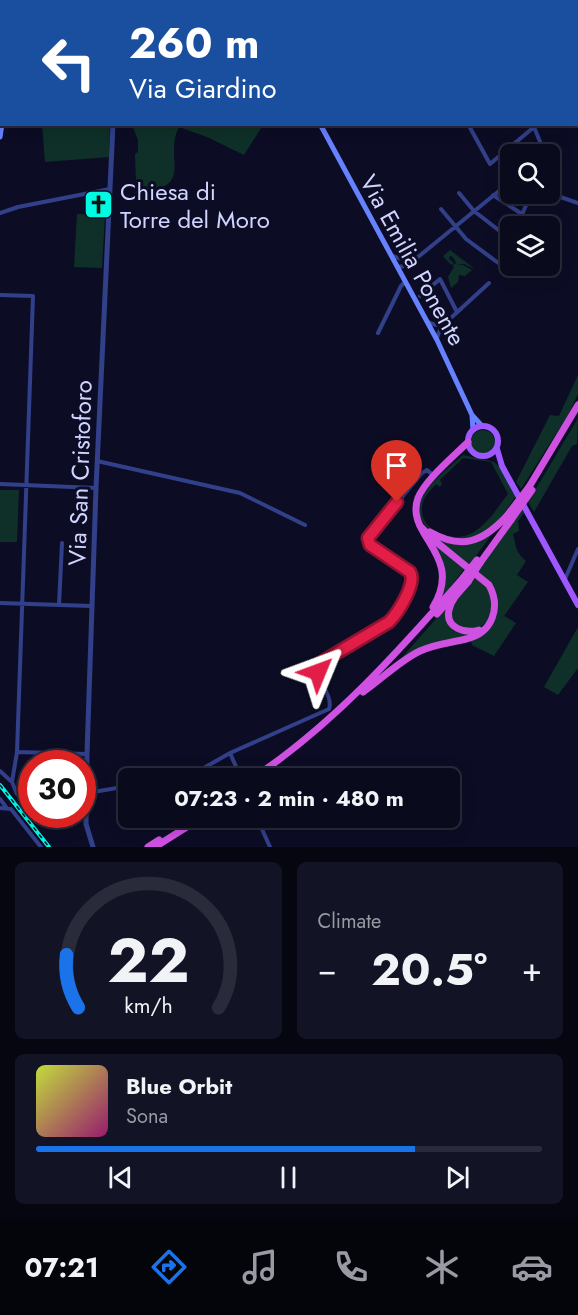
<!DOCTYPE html>
<meta charset="utf-8">
<style>
body{margin:0;font-family:Jost,sans-serif;background:#121325;color:#f1f3f6;height:100vh;display:flex;flex-direction:column;font-size:22px;white-space:nowrap}
*{box-sizing:border-box;margin:0}
p{font-size:20px;color:#999aa3}
.icon{flex:none;width:33px;height:33px;fill:none;stroke:currentColor;stroke-width:2;stroke-linecap:round;stroke-linejoin:round}
.map{position:relative;height:847px;overflow:hidden}
.drawer{display:flex;flex-direction:column;gap:15px;padding:15px;background:#05060f;flex:1}
.drawer>*{flex:none}
.hud{position:absolute;left:0px;top:0px;width:579px;height:126px;box-shadow:0 3px 15px #0003,0 0 0 2px #292b3b;background:#1a4fa0;color:#fff;overflow:hidden}
.buttons{position:absolute;left:500px;top:144px;display:grid;gap:12px}
.buttons a{display:grid;place-items:center;width:60px;height:60px;border-radius:9px;background:#090a1c;box-shadow:0 3px 15px #0003,0 0 0 2px #292b3b;font-size:30px}
.speed{position:absolute;left:18px;top:750px;display:flex;gap:12px;font-size:30px;font-weight:700;text-align:center}
.speed>*{display:grid;place-content:center;width:78px;height:78px;border-radius:50%;background:#090a1c;box-shadow:0 3px 15px #0003,0 0 0 2px #292b3b;line-height:1}
.speed .limit{border:9px solid #d22;background:#fff;color:#111}
.pin{position:absolute;display:grid;place-items:center;width:51px;height:51px;color:#fff;margin:-62px -26px;border-radius:50% 50% 50% 0;rotate:-45deg;box-shadow:0 0 6px #0007}
.pin .icon{rotate:45deg}
.me{position:absolute;width:66px;margin:-33px;rotate:46deg;stroke-linejoin:round;filter:drop-shadow(0 0 4px #0008)}
.turn{display:flex;align-items:center;gap:21px;height:126px;padding:0 30px;font-size:27px}
.turn .icon{width:78px;height:78px;stroke-width:2.5}
.turn b{display:block;font-size:42px;line-height:51px}
.big{font-size:45px;font-weight:700;line-height:1.1}
.drawer .card{flex:1;display:flex;flex-direction:column;justify-content:center;gap:9px;min-width:0;padding:0 21px;border-radius:9px;background:#121325}
.drawer .dial{align-items:center;gap:0}
.dial svg{height:156px;overflow:visible;fill:none;stroke:#292b3b;stroke-width:7;stroke-linecap:round;text-anchor:middle}
.dial text{fill:#f1f3f6;stroke:none}
.song{display:flex;align-items:center;gap:18px}
.cover{width:72px;height:72px;border-radius:9px;background:linear-gradient(135deg,hsl(70 70% 55%),hsl(320 70% 35%))}
.played{height:6px;border-radius:3px;background:linear-gradient(90deg,#1a73e8 75%,#292b3b 75%)}
.keys{display:flex;justify-content:space-around;direction:ltr}
.heat{display:flex;justify-content:space-between;align-items:center;font-size:33px;direction:ltr}
.drawer .tiles{flex:1;display:grid;gap:15px;grid-template-columns:1fr 1fr}
.card:last-child{grid-column:span 2}
.trip{position:absolute;left:118px;top:768px;width:342px;height:60px;border-radius:9px;background:#090a1c;box-shadow:0 3px 15px #0003,0 0 0 2px #292b3b;font-weight:700;line-height:60px;text-align:center}
.tab-bar{display:flex;height:96px;justify-content:space-around;align-items:center;background:#04040b;color:#999aa3}
.tab-bar .icon{width:42px;height:42px}
.tab-bar .current{color:#1a73e8}
.tab-bar b{font-size:27px;color:#f1f3f6}
.map>svg:first-child{display:block}
.green{fill:#0e3028;fill-rule:evenodd}
.lines{fill:none;stroke-linecap:round;stroke-linejoin:round}
.stream{stroke:#042946;stroke-width:1.5}
.minor{stroke:#32408a;stroke-width:4}
.tertiary{stroke:#32408a;stroke-width:5}
.secondary{stroke:#6782ff;stroke-width:5}
.primary{stroke:#9f57ff;stroke-width:6}
.trunk{stroke:#cf51e2;stroke-width:7}
.rail-casing{stroke:#00fbe3;stroke-width:4}
.rail{stroke:#0c0d25;stroke-width:1.5;stroke-dasharray:4.5;stroke-linecap:butt}
.trunk-bridge{stroke:#cf51e2;stroke-width:7}
.route-casing{stroke:#92132f;stroke-width:15}
.route{stroke:#e11d48;stroke-width:10}
.labels{text-anchor:middle;dominant-baseline:central;stroke-width:6;stroke-linejoin:round;paint-order:stroke}
.poi-label{font-size:24px;fill:#d0d4ff;stroke:#0c0d25;text-anchor:start}
.street-label{font-size:24px;fill:#d0d4ff;stroke:#0c0d25}
</style>
<div class="map">
<svg width="578" height="847" viewBox="0 0 578 847">
<rect width="100%" height="100%" fill="#0c0d25"/>
<path class="green" d="M 42,125 L 110,125 L 109,157 L 45,162 Z
M 132,125 L 263,125 L 244,155 L 207,137 L 179,127 C 163,156 196,191 139,190 L 136,182 L 135,154 L 138,152 L 138,140 Z
M 77,214 L 105,215 L 102,268 L 74,267 Z
M 450,250 L 475,269 L 464,264 L 456,265 L 463,265 L 472,270 L 465,276 L 459,275 L 458,282 L 451,288 L 448,277 L 454,267 L 452,266 L 456,263 L 453,257 L 450,256 L 449,259 L 454,263 L 451,265 L 443,256 Z
M 578,375 L 578,394 L 568,415 L 521,489 L 516,482 L 550,415 L 559,416 Z
M 578,418 L 577,444 L 572,446 L 534,512 L 528,502 Z
M471 442a12 12 0 1 1 24 0a12 12 0 1 1-24 0Z
M 463,455 L 494,462 L 500,467 L 516,496 C 503,515 490,536 466,540 C 462,541 456,539 452,538 C 433,533 411,523 422,498 C 430,481 450,467 463,455 ZM 463,458 L 491,462 L 508,494 C 497,508 487,526 470,534 C 452,543 420,531 422,508 C 422,498 430,491 436,484 L 440,487 L 442,484 L 440,480 Z
M 0,490 L 19,490 L 17,542 L 0,542 Z
M 522,509 L 524,513 L 518,521 L 519,531 L 513,534 C 517,548 514,550 526,561 L 517,575 L 528,582 L 504,616 L 516,623 L 494,656 L 472,645 L 471,640 L 488,630 L 494,620 L 491,585 L 478,571 Z
M 493,533 L 469,565 L 430,535 C 453,547 471,547 493,533 Z
M 431,541 L 465,568 L 437,604 L 444,584 Z
M 474,576 C 478,579 483,582 486,586 C 496,599 493,627 473,629 C 469,630 463,628 459,628 L 451,617 L 454,601 Z
M 448,605 L 451,628 L 462,634 L 471,634 L 398,662 Z
M 578,627 L 578,668 L 558,695 L 544,687 Z"/>
<g class="lines">
<path class="stream" d="M 91,0 L 91,2
M 375,0 L 377,2"/>
<path class="minor" d="M 518,0 L 518,2
M 526,2 L 531,0
M 0,14 L 2,14
M 468,124 L 490,164 L 534,127 L 533,124
M 534,127 L 543,149 L 542,154
M 459,193 L 474,211 L 510,239
M 549,193 L 578,203
M 493,195 L 522,214
M 441,209 L 466,239 L 501,265 L 510,243
M 0,213 L 18,207 L 110,189
M 517,226 L 531,194
M 393,256 L 401,259 L 414,258
M 397,267 L 405,266 L 418,257 L 510,182
M 0,295 L 33,296 L 17,752 L 12,782
M 420,296 L 440,279 L 457,312
M 428,322 L 436,325 L 444,323
M 378,333 L 401,286 L 405,282
M 437,338 L 441,327 L 489,283
M 97,461 L 240,493 L 305,525
M 0,484 L 96,488
M 565,579 L 578,549
M 0,603 L 92,606
M 59,605 L 62,543
M 17,752 L 87,754
M 230,753 L 241,778
M 0,771 L 12,782 L 17,794
M 172,778 L 195,773 L 230,753 L 329,709 C 334,694 313,679 319,664 L 389,622 C 398,614 417,583 410,572 L 370,545 L 368,538 L 422,473 L 427,470 L 434,476
M 87,793 L 129,786
M 0,799 L 6,807
M 0,808 L 11,809 L 41,847
M 257,818 L 270,847"/>
<path class="tertiary" d="M 118,2 L 118,0
M 93,847 L 86,824 L 87,754 L 96,488 L 113,124"/>
<path class="secondary" d="M 176,0 L 178,2
M 18,2 L 18,0
M 320,124 L 437,340 L 472,415 L 482,426
M 0,137 L 2,124
M 472,415 L 473,430"/>
<path class="primary" d="M468 441a15 15 0 1 1 30 0a15 15 0 1 1-30 0Z
M 497,449 L 502,466 L 578,605"/>
<path class="trunk" d="M 529,487 L 578,405
M 430,532 C 462,550 482,542 506,517
M 480,563 L 511,520
M 468,582 C 461,590 451,599 449,610 C 445,628 465,634 479,630
M 433,607 C 465,554 404,536 418,498 C 425,480 453,457 468,442
M 437,614 L 458,590
M 363,692 C 382,679 399,661 420,651 C 435,644 450,643 466,639 C 493,633 501,607 489,585 L 435,541 L 420,526
M 253,778 C 334,724 399,651 463,578
M 148,847 L 159,840
M 155,847 L 201,818"/>
<defs>
<path id="rail" d="M 0,785 L 49,847"/>
</defs>
<use href="#rail" class="rail-casing"/>
<use href="#rail" class="rail"/>
<path class="trunk-bridge" d="M 506,517 L 529,487
M 511,520 L 532,490
M 463,578 L 477,560
M 468,582 L 480,563"/>
</g>
<g class="lines">
<defs>
<path id="route" d="M 318,672 L 319,664 L 325,660 L 389,622 C 398,613 417,583 410,572 L 370,545 L 368,538 L 397,502"/>
</defs>
<use href="#route" class="route-casing"/>
<use href="#route" class="route"/>
</g>
<defs>
<symbol id="church-square" viewBox="-11 -11 22 22"><rect x="-9" y="-9" width="18" height="18" rx="4" fill="#00fbe3" stroke="#0c0d25"/><path d="M-1.2-6h2.4v3.5h3.3v2.4h-3.3V6h-2.4V-.1h-3.3v-2.4h3.3Z" fill="#111"/></symbol>
</defs>
<g fill-rule="evenodd">
<use href="#church-square" x="82" y="188" width="33" height="33"/>
</g>
<g class="labels">
<g class="poi-label">
<text x="120" y="191">Chiesa di<tspan x="120" dy="28">Torre del Moro</tspan></text>
</g>
<g class="street-label">
<text transform="translate(413 260) rotate(61)">Via Emilia Ponente</text>
<text transform="translate(80 473) rotate(-88)">Via San Cristoforo</text>
</g>
</g>
</svg>
<div class="buttons">
<a><svg class="icon" aria-label="search" viewBox="0 0 24 24"><circle cx="10" cy="10" r="6"/><path d="M15 15l6 6"/></svg></a>
<a><svg class="icon" aria-label="layers" viewBox="0 0 24 24"><path d="M12 4l9 5-9 5-9-5zM3 14l9 5 9-5"/></svg></a>
</div>
<div class="speed"><div class="limit">30</div></div>
<div class="pin" style="left:397px;top:502px;background:#d93025"><svg class="icon" aria-label="arrive" viewBox="0 0 24 24"><path d="M6 21V4h12l-3 4 3 4H6"/></svg></div>
<svg class="me" style="left:318px;top:672px" viewBox="-20 -20 40 40"><path d="M0-17L14 15 0 8-14 15z" fill="#e11d48" stroke="#fff" stroke-width="4"/></svg>
<div class="trip">07:23 · 2 min · 480 m</div>
<div class="hud">
<div class="turn"><svg class="icon" aria-label="left" viewBox="0 0 24 24"><path d="M17 20v-9H6M10 6l-5 5 5 5"/></svg><div><b>260 m</b>Via Giardino</div></div>
</div>
</div>
<section class="drawer">
<div class="tiles">
<div class="card dial"><svg viewBox="0 0 100 80">
<path d="M14 69A42 42 0 1 1 86 69"/>
<path d="M14 69A42 42 0 0 1 8 42" stroke="#1a73e8"/>
<text x="50" y="56" font-size="32" font-weight="700">22</text>
<text x="50" y="72" font-size="11">km/h</text>
</svg></div>
<div class="card"><p>Climate</p>
<div class="heat"><a>−</a><b class="big">20.5°</b><a>+</a></div>
</div>
<div class="card">
<div class="song"><i class="cover"></i><div><b>Blue Orbit</b><p>Sona</p></div></div>
<div class="played"></div>
<div class="keys"><svg class="icon" aria-label="previous" viewBox="0 0 24 24"><path d="M18 5L8 12l10 7zM5 5v14"/></svg><svg class="icon" aria-label="pause" viewBox="0 0 24 24"><path d="M8 5v14M16 5v14"/></svg><svg class="icon" aria-label="next" viewBox="0 0 24 24"><path d="M6 5l10 7-10 7zM19 5v14"/></svg></div>
</div>
</div>
</section>
<nav class="tab-bar">
<b>07:21</b>
<svg class="icon current" aria-label="directions" viewBox="0 0 24 24"><path d="M12 3l9 9-9 9-9-9zM9 14v-3h6M13 9l2 2-2 2"/></svg>
<svg class="icon" aria-label="music" viewBox="0 0 24 24"><path d="M9 18V5l10-2v13"/><circle cx="6" cy="18" r="3"/><circle cx="16" cy="16" r="3"/></svg>
<svg class="icon" aria-label="phone" viewBox="0 0 24 24"><path d="M5 4h4l2 5-3 2q2 4 5 5l2-3 5 2v4C11 20 4 13 5 4z"/></svg>
<svg class="icon" aria-label="climate" viewBox="0 0 24 24"><path d="M12 3v18M4 7l16 10M4 17L20 7"/></svg>
<svg class="icon" aria-label="car" viewBox="0 0 24 24"><path d="M5 17H2v-5l4-1 3-4h7l3 4 3 1v5h-3M9 17h6M6 11h13"/><circle cx="7" cy="17" r="2"/><circle cx="17" cy="17" r="2"/></svg>
</nav>
